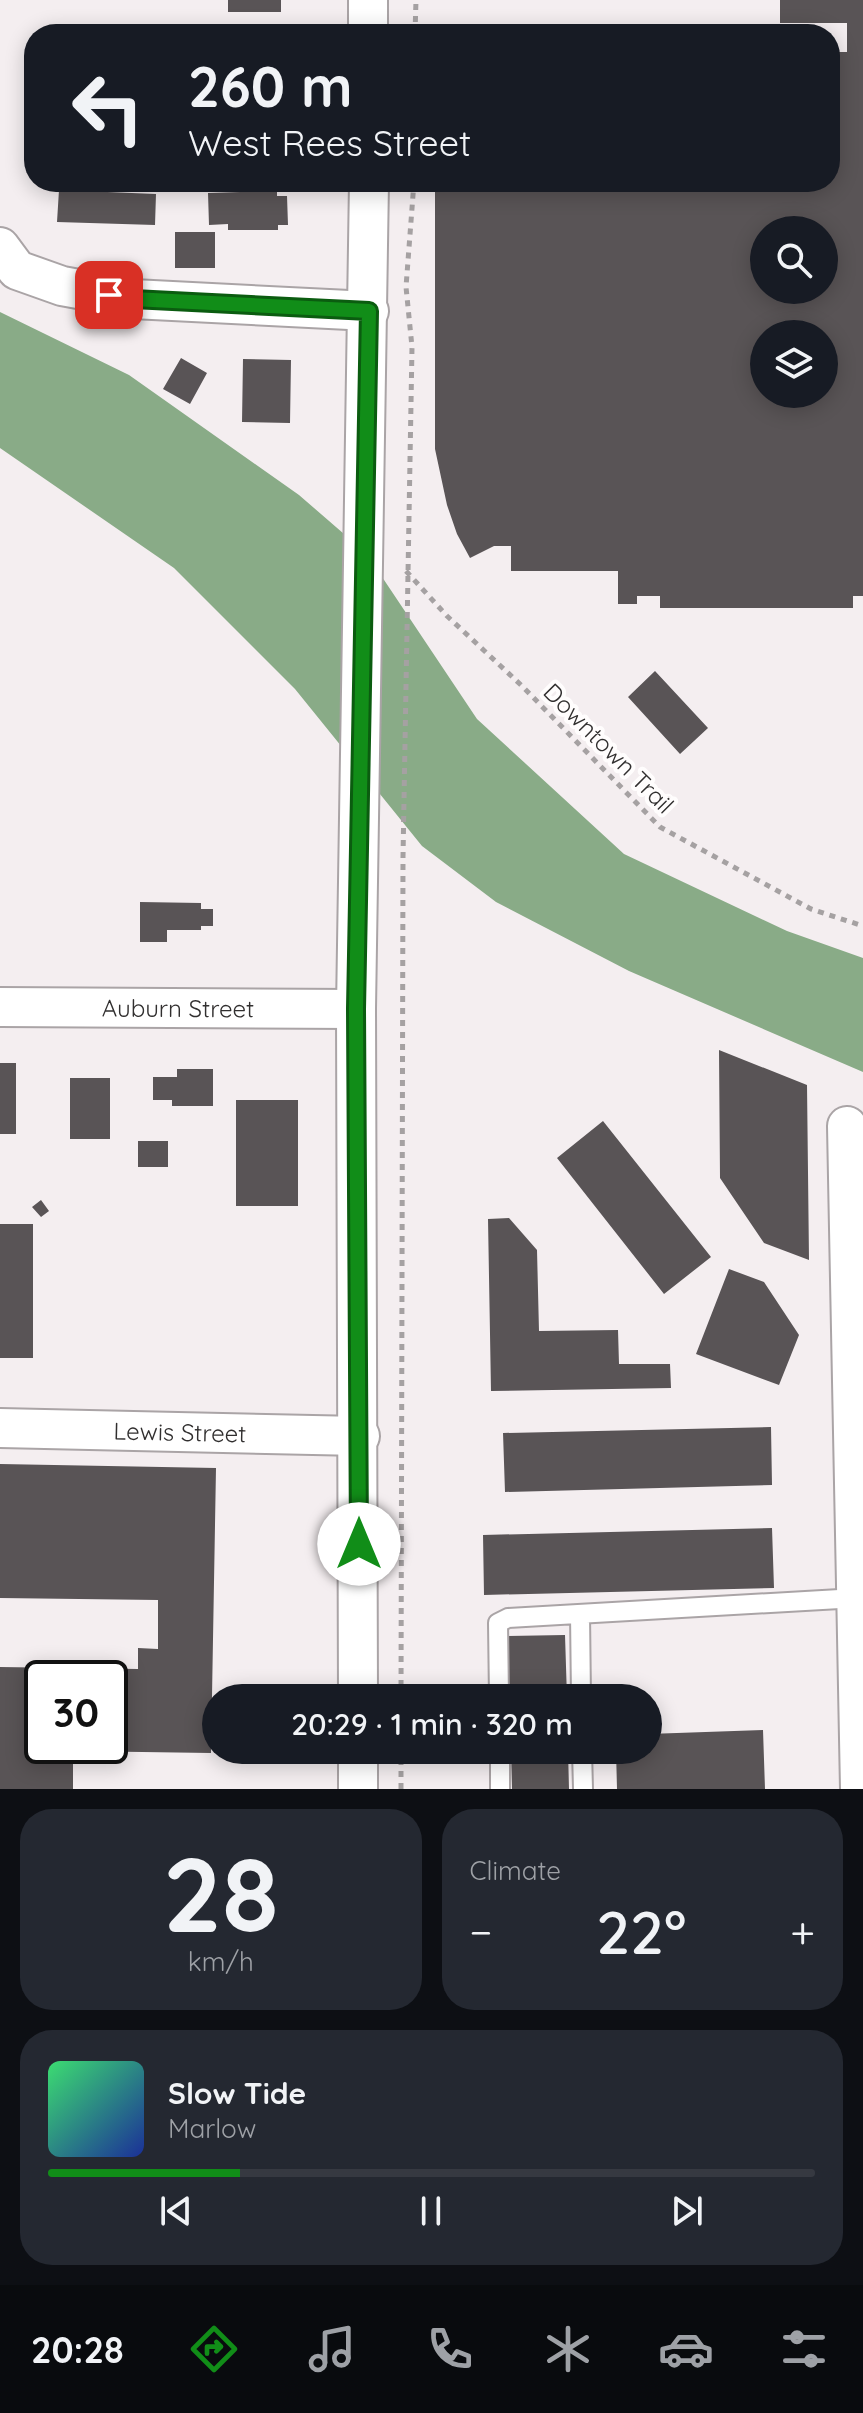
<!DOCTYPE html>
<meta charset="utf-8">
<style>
body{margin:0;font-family:Quicksand,sans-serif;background:#242831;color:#f1f3f6;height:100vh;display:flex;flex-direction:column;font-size:30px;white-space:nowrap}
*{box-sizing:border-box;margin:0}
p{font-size:26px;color:#9ea1a6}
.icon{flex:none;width:44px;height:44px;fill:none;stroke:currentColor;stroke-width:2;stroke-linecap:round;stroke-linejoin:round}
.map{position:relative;height:1789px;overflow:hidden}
.side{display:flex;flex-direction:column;gap:20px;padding:20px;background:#0d0f14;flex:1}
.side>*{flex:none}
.top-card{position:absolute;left:24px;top:24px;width:816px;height:168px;border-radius:32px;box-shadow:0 4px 20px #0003;background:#171b24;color:#f1f3f6;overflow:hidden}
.fabs{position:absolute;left:750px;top:216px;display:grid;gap:16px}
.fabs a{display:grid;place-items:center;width:88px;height:88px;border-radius:50%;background:#171b24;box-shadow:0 4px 20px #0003;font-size:40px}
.speed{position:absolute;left:24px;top:1660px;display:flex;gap:16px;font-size:40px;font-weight:700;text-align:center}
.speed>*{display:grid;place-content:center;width:104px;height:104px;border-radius:50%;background:#171b24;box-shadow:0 4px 20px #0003;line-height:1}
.speed .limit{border:4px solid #111;border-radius:12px;background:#fff;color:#111}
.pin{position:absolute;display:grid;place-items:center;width:68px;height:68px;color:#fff;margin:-34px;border-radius:16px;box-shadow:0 4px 12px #0006}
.me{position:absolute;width:88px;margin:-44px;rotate:0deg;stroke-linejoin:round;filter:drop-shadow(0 0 6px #0008)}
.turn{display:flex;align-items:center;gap:28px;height:168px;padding:0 32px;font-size:36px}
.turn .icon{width:104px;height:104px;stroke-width:2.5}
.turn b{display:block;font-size:56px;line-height:68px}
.big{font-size:60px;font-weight:600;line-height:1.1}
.side .card{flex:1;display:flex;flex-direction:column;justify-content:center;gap:12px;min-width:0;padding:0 28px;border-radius:32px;background:#242831}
.side .dial{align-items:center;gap:0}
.dial b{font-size:104px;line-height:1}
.song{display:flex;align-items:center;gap:24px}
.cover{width:96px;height:96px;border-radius:12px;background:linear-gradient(135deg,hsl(140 70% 55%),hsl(230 70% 35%))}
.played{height:8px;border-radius:4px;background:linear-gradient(90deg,#118d18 25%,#363941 25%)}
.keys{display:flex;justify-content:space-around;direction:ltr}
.heat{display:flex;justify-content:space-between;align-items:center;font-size:44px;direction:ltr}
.side .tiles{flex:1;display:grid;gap:20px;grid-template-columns:1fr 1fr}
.card:last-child{grid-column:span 2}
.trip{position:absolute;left:202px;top:1684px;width:460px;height:80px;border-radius:40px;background:#171b24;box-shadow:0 4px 20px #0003;font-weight:600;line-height:80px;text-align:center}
.tabs{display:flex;height:128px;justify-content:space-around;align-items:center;background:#090b0e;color:#9ea1a6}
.tabs .icon{width:56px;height:56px}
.tabs .current{color:#118d18}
.tabs b{font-size:36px;color:#f1f3f6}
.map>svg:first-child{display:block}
.water{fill:#89ab87}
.building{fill:#595456;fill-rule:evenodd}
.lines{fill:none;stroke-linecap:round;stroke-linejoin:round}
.service-casing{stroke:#aaa4a6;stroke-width:22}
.minor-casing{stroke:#aaa4a6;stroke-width:42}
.path{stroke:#a5a1a2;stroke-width:5;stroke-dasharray:6 6;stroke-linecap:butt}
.service{stroke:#fff;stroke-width:18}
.minor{stroke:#fff;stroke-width:38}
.route-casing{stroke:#0b5c10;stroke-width:20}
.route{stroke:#118d18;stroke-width:14}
.labels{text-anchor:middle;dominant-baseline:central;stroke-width:8;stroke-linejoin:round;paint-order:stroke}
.street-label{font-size:24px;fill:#312f2f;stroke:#fffdfd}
</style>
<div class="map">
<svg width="863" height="1789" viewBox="0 0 863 1789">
<rect width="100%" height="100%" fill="#f4eef0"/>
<path class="water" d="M 0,312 L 129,375 L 299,495 L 366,553 L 477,719 L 624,854 L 787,931 L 863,958 L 863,1072 L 629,971 L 496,902 L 422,846 L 295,689 L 174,568 L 0,448 Z"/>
<path class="building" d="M 228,0 L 281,0 L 281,12 L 228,12 Z
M 780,0 L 863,0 L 863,596 L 853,596 L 853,608 L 660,608 L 660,596 L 637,596 L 637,604 L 618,604 L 618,571 L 511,571 L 511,546 L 494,546 L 470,558 L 457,534 L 447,505 L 435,449 L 435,182 L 830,182 L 830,52 L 847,52 L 847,23 L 780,23 ZM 764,230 L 824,230 L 824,290 L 764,290 ZM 764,334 L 824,334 L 824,394 L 764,394 Z
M 164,182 L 201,182 L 201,186 L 164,186 Z
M 59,190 L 156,194 L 155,225 L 57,222 Z
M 277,191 L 277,196 L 287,196 L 288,225 L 278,225 L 278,230 L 228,230 L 228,224 L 209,225 L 208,193 Z
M 175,232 L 215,232 L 215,268 L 175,268 Z
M 181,358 L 207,373 L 190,404 L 163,389 Z
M 243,359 L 291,360 L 290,423 L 242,422 Z
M 655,671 L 708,728 L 680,754 L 628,697 Z
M 140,902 L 201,903 L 201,909 L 213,909 L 213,926 L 201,926 L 201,930 L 167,930 L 167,942 L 140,942 Z
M 719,1050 L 807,1085 L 809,1260 L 764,1243 L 720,1178 Z
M 0,1063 L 16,1063 L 16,1134 L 0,1134 Z
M 177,1069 L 213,1069 L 213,1106 L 172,1106 L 172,1100 L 153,1100 L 153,1077 L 177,1077 Z
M 70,1078 L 110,1078 L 110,1139 L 70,1139 Z
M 236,1100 L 298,1100 L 298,1206 L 236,1206 Z
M 603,1121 L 711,1257 L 664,1294 L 557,1158 Z
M 138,1141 L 168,1141 L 168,1167 L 138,1167 Z
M 41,1200 L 49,1211 L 41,1217 L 32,1207 Z
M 509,1218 L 537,1250 L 539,1331 L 618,1330 L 619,1364 L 670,1364 L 671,1388 L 491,1391 L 488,1219 Z
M 0,1224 L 33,1224 L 33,1358 L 0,1358 Z
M 729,1269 L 764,1282 L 799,1335 L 779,1385 L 696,1354 Z
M 771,1427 L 772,1485 L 505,1492 L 503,1433 Z
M 0,1464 L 216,1468 L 211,1753 L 73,1751 L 73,1789 L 0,1789 L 0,1667 L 138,1669 L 138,1648 L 158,1649 L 158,1600 L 0,1598 ZM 42,1678 L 110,1678 L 110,1746 L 42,1746 Z
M 772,1528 L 774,1588 L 484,1595 L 483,1535 Z
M 565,1635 L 567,1698 L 509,1698 L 508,1636 Z
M 763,1730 L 765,1789 L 617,1789 L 616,1750 L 648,1750 L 648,1734 Z
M 511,1750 L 568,1750 L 569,1789 L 512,1789 Z"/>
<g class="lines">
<defs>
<path id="service" d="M 580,1614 L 581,1698
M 499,1698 L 498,1623 L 508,1618 L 857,1598
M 500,1750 L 500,1789
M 582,1750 L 583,1789"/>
<g id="minor">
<path d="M 368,0 L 368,34"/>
<path d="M 0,247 L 17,270 L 62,286 L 133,299 L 369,311"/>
<path id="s1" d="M 0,1007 L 356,1009"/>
<path d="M 847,1126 L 860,1789"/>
<path id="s2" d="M 0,1428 L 360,1436"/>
<path d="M 358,1698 L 356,1009 L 369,182"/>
<path d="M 358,1789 L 358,1750"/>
</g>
</defs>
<use href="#service" class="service-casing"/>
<use href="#minor" class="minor-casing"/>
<path class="path" d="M 415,34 L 416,0
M 406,571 L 447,616 L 521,685 L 660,827 L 811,909 L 863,926
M 401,1698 L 403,857 L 412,347 L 406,287 L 414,182
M 401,1789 L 401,1750"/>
<use href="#service" class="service"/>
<use href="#minor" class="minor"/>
</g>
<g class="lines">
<defs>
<path id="route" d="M 109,295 L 133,299 L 369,311 L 356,1009 L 359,1544"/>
</defs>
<use href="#route" class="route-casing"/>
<use href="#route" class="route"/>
</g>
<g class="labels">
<g class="street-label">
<text transform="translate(609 748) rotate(45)">Downtown Trail</text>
<text stroke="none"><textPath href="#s1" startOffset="178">Auburn Street</textPath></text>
<text stroke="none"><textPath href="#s2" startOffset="180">Lewis Street</textPath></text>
</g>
</g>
</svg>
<div class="fabs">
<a><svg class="icon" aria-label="search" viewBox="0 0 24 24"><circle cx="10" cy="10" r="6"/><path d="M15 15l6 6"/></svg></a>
<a><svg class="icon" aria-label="layers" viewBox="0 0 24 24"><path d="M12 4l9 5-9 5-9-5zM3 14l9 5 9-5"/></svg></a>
</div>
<div class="speed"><div class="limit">30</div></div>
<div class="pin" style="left:109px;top:295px;background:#d93025"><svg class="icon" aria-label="arrive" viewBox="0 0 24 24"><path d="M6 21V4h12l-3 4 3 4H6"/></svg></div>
<svg class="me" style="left:359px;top:1544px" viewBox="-20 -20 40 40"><circle r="19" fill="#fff"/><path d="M0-13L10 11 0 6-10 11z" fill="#118d18"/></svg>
<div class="trip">20:29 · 1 min · 320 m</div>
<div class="top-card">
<div class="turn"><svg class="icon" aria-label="left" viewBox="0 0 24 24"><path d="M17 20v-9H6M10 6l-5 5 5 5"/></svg><div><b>260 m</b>West Rees Street</div></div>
</div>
</div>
<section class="side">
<div class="tiles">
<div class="card dial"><b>28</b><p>km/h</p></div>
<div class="card"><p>Climate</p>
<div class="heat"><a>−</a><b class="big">22°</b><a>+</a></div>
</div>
<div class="card">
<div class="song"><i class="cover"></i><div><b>Slow Tide</b><p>Marlow</p></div></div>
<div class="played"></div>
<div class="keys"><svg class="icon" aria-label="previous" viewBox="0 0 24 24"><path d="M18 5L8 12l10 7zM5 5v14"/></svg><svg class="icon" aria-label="pause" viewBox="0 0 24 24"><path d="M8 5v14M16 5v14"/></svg><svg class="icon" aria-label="next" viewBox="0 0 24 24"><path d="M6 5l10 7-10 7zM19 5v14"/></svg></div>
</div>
</div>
</section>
<nav class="tabs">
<b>20:28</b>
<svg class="icon current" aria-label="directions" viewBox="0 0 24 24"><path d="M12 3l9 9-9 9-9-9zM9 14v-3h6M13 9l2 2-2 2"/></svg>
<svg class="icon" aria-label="music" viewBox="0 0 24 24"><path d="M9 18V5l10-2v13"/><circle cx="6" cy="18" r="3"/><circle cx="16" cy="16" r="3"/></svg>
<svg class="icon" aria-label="phone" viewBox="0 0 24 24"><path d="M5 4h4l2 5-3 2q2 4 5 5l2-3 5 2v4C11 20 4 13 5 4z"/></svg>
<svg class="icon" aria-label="climate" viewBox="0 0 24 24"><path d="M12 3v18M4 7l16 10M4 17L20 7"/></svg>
<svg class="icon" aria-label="car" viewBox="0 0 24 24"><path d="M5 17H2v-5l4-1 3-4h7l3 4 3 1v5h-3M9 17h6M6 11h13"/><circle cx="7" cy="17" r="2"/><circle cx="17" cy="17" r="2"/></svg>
<svg class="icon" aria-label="filters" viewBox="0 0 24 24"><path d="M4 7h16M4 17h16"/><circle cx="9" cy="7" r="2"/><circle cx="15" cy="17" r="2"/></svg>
</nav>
